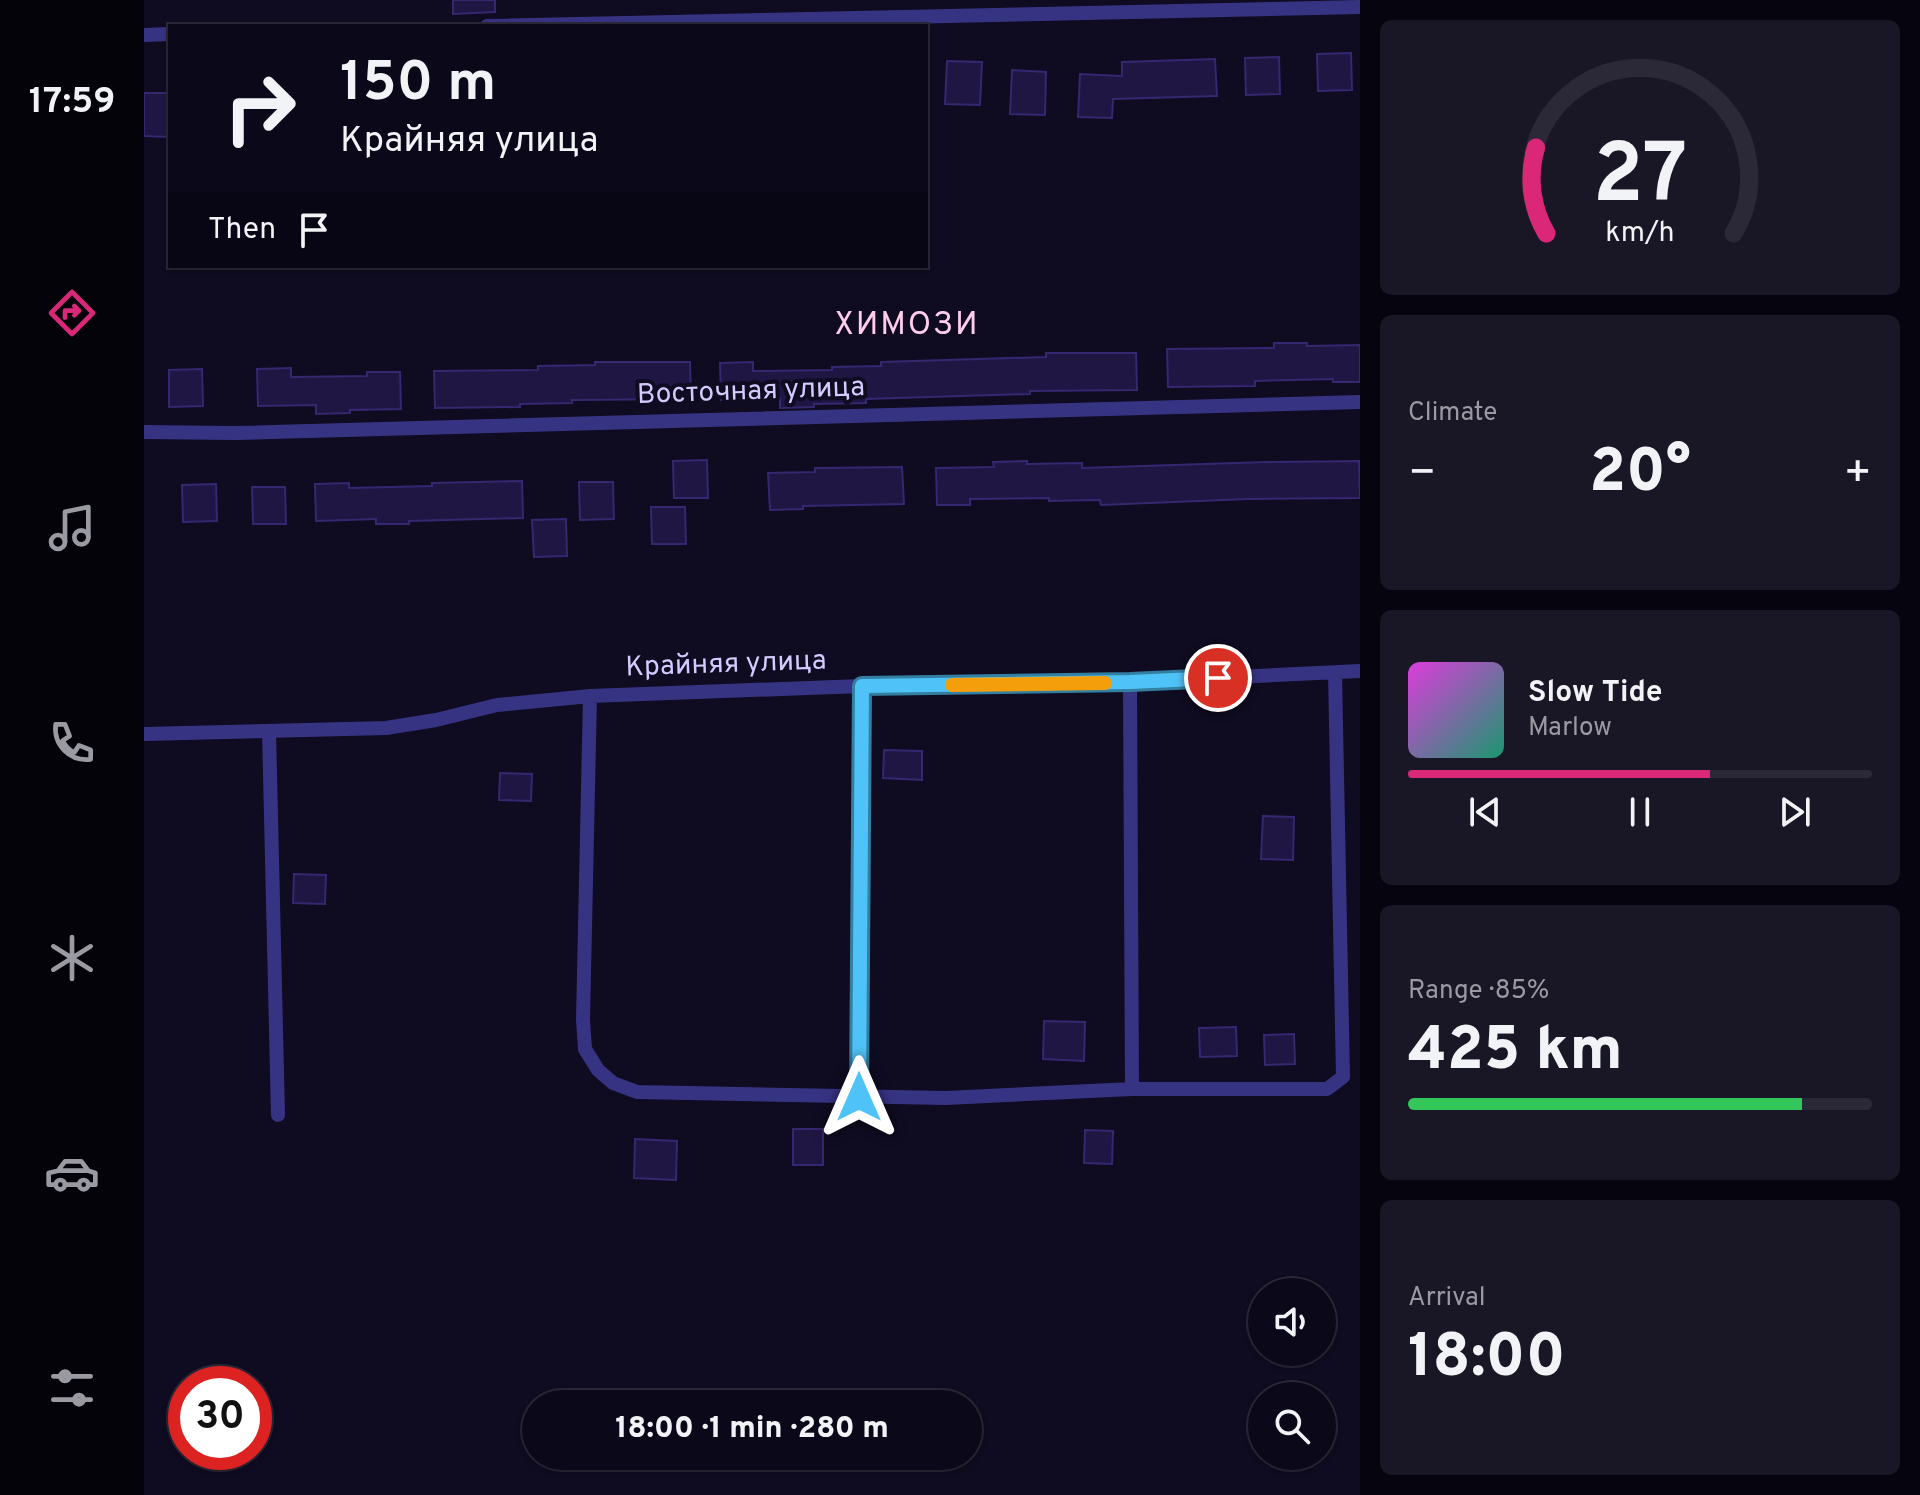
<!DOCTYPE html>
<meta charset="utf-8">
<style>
body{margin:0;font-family:Overpass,sans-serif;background:#191626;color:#f1f3f6;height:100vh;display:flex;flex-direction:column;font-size:30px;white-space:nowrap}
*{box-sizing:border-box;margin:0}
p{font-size:26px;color:#9a9aa2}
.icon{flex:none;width:44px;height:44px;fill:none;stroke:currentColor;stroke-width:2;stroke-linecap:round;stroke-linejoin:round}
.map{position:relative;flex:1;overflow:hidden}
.side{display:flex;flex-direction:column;gap:20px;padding:20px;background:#06040e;width:560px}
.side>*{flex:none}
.hud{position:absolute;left:24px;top:24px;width:760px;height:244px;border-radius:0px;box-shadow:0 2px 6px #0004,0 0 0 2px #2b2938;background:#0b0819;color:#f1f3f6;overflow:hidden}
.buttons{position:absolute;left:1104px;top:1278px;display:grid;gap:16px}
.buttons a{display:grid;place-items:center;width:88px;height:88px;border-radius:50%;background:#0b0819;box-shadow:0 2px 6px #0004,0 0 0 2px #2b2938;font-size:40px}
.speed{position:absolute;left:24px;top:1366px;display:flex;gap:16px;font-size:40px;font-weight:700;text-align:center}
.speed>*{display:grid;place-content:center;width:104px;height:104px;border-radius:50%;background:#0b0819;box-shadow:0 2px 6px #0004,0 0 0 2px #2b2938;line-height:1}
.speed .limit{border:12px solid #d22;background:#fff;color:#111}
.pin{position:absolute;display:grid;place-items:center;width:68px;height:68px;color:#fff;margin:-34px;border:4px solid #fff;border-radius:50%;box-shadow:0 2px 8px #0007}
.me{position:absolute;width:88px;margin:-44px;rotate:0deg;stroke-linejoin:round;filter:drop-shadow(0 0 6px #0008)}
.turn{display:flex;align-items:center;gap:28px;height:168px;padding:0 40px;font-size:36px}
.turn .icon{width:104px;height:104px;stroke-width:2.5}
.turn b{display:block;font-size:56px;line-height:68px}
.then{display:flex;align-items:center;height:76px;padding:0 40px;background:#0003;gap:16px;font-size:30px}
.big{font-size:60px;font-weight:800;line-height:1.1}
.side .widget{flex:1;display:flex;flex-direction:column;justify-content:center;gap:12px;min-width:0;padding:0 28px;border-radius:12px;background:#191626}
.side .dial{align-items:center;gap:0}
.dial svg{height:208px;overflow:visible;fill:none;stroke:#2b2938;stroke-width:7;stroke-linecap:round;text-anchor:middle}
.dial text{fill:#f1f3f6;stroke:none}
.song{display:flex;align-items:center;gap:24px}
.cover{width:96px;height:96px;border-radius:12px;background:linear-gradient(135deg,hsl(300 70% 55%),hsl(160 70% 35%))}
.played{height:8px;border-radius:4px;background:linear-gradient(90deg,#db2777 65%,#2b2938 65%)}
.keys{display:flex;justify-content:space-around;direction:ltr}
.heat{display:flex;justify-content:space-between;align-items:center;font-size:44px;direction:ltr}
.charge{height:12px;border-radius:6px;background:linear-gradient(90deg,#34c759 85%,#2b2938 0)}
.trip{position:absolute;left:378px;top:1390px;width:460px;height:80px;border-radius:40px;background:#0b0819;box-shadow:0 2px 6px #0004,0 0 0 2px #2b2938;font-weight:800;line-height:80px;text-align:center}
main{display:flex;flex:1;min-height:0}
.tabs{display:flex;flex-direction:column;width:144px;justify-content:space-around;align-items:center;background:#04030a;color:#9a9aa2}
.tabs .icon{width:56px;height:56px}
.tabs .active{color:#db2777}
.tabs b{font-size:36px;color:#f1f3f6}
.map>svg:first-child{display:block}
.building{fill:#201643;stroke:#362771;stroke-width:2}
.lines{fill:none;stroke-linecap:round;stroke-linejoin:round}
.street{stroke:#373383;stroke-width:14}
.route-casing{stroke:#337fa1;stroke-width:20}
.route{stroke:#4fc3f7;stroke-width:14}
.slow{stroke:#f59e0b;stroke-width:14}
.labels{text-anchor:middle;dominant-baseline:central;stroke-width:8;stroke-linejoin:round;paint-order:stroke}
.street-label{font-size:28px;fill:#d2cbff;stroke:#0f0b21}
.quarter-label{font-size:32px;letter-spacing:2px;fill:#ffcdec;stroke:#0f0b21}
</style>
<main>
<nav class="tabs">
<b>17:59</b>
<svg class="icon active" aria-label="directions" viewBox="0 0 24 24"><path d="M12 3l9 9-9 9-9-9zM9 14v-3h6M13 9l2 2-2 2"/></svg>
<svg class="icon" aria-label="music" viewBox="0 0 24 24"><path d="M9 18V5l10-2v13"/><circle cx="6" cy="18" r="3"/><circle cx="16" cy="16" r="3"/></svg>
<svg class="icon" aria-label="phone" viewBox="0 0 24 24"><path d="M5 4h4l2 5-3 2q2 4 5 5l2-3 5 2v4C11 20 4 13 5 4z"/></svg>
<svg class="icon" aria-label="climate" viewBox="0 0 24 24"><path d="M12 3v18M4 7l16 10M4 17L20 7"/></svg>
<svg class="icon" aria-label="car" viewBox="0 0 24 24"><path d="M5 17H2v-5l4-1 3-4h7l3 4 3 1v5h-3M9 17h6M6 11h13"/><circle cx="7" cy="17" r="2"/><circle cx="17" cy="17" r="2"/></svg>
<svg class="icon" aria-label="filters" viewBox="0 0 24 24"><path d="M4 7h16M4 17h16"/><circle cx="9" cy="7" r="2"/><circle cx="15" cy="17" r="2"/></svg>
</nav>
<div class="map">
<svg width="1216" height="1495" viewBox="0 0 1216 1495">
<rect width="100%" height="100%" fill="#0f0b21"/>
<path class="building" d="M 309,0 L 351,0 L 351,12 L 309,14 Z
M 1207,53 L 1208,90 L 1174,91 L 1173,54 Z
M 1135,57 L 1136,94 L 1102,95 L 1101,58 Z
M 1071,59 L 1073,96 L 969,99 L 968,118 L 934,117 L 936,74 L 978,76 L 978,62 Z
M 803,61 L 838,62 L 836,105 L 801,104 Z
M 868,70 L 902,72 L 901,115 L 866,114 Z
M 0,93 L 26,93 L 25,137 L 0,136 Z
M 1130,343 L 1163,343 L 1163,346 L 1216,345 L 1216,382 L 1189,382 L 1189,379 L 1111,381 L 1111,386 L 1024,387 L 1023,349 L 1130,348 Z
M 902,353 L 992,353 L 993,390 L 886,391 L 886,394 L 722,399 L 722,403 L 670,404 L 670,407 L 636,408 L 636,398 L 577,400 L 576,363 L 609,362 L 609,371 L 688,370 L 688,367 L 737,366 L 737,362 L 902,357 Z
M 451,362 L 546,362 L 547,399 L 428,400 L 428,403 L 376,404 L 376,407 L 291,408 L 290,371 L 394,370 L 394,366 L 451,365 Z
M 147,368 L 147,377 L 223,376 L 223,372 L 256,372 L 257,409 L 206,410 L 206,413 L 172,414 L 172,405 L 114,406 L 113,369 Z
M 58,369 L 59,406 L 25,407 L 25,370 Z
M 563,460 L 564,498 L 530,498 L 529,461 Z
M 883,461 L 883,464 L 938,463 L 938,468 L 1123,462 L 1215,461 L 1216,498 L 1104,499 L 957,505 L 956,500 L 905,501 L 905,498 L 826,499 L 826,505 L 793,505 L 792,468 L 850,467 L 849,462 Z
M 758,467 L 760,504 L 659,506 L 659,509 L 626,510 L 624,473 L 671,472 L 671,468 Z
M 378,481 L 379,518 L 265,521 L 265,524 L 232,524 L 232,519 L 172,521 L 171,484 L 205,483 L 205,488 L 288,486 L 288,483 Z
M 435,482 L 469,482 L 470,519 L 436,520 Z
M 72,484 L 73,521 L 39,522 L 38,485 Z
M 108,487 L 141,487 L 142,524 L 109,524 Z
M 507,507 L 541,507 L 542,544 L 508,544 Z
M 422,519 L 423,556 L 390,557 L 388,520 Z
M 740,750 L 778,751 L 778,780 L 739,778 Z
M 356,773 L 388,774 L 387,801 L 355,800 Z
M 1119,816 L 1150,817 L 1149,860 L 1117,859 Z
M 150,874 L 182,875 L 181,904 L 149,903 Z
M 900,1021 L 941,1022 L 940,1061 L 899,1059 Z
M 1092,1027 L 1093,1056 L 1056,1057 L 1055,1028 Z
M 1150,1034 L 1151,1064 L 1121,1065 L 1120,1035 Z
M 649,1129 L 679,1129 L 679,1165 L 649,1165 Z
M 941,1130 L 969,1131 L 968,1164 L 940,1163 Z
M 491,1139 L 533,1141 L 532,1180 L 490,1178 Z"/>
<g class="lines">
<path class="street" d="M 343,26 L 1216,7
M 0,35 L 26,34
M 0,432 L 92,433 L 1216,402
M 986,682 L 988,1089
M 446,696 L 439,1020 L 441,1049 L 454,1070 L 469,1083 L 493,1092 L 802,1098 L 988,1089 L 1183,1089 L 1199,1077 L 1191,673
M 125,731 L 134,1115
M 0,734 L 242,728 L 292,720 L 353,705 L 446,696 L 718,686 L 986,682 L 1216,671
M 715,1097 L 718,686"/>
</g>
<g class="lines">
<defs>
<path id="route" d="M 715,1097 L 718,686 L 986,682 L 1074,678"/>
</defs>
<use href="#route" class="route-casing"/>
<use href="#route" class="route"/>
<path class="slow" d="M 808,685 L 961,683"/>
</g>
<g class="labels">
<g class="street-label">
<text transform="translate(607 392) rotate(-2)">Восточная улица</text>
<text transform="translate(582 665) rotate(-2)">Крайняя улица</text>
</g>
<g class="quarter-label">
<text x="763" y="326">ХИМОЗИ</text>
</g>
</g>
</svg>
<div class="buttons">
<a><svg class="icon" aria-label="sound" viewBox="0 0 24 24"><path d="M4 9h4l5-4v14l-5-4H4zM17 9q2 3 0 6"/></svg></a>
<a><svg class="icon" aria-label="search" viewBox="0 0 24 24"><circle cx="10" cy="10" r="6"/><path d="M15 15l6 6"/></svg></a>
</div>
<div class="speed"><div class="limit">30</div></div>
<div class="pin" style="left:1074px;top:678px;background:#d93025"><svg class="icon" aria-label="arrive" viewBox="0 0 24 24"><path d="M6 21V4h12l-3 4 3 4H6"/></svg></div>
<svg class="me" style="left:715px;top:1097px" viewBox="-20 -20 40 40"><path d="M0-17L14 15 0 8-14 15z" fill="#4fc3f7" stroke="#fff" stroke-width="4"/></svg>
<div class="trip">18:00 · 1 min · 280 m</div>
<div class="hud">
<div class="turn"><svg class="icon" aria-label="right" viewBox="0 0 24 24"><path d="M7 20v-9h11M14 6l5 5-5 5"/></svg><div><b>150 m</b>Крайняя улица</div></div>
<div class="then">Then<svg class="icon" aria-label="arrive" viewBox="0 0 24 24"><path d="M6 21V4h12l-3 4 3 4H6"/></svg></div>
</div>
</div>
<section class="side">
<div class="widget dial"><svg viewBox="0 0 100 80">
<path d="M14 69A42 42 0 1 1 86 69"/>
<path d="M14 69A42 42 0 0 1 10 36" stroke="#db2777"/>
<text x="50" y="56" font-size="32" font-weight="700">27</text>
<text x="50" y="72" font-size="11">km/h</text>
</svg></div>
<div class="widget"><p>Climate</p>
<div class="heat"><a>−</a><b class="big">20°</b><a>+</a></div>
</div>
<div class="widget">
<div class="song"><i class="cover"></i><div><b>Slow Tide</b><p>Marlow</p></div></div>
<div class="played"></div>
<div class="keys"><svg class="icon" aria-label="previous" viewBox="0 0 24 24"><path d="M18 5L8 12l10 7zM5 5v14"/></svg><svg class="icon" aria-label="pause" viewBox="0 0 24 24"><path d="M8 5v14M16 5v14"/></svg><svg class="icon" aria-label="next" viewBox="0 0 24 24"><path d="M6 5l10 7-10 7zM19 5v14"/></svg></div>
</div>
<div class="widget"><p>Range · 85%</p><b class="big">425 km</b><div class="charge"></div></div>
<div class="widget"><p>Arrival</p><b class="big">18:00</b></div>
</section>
</main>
